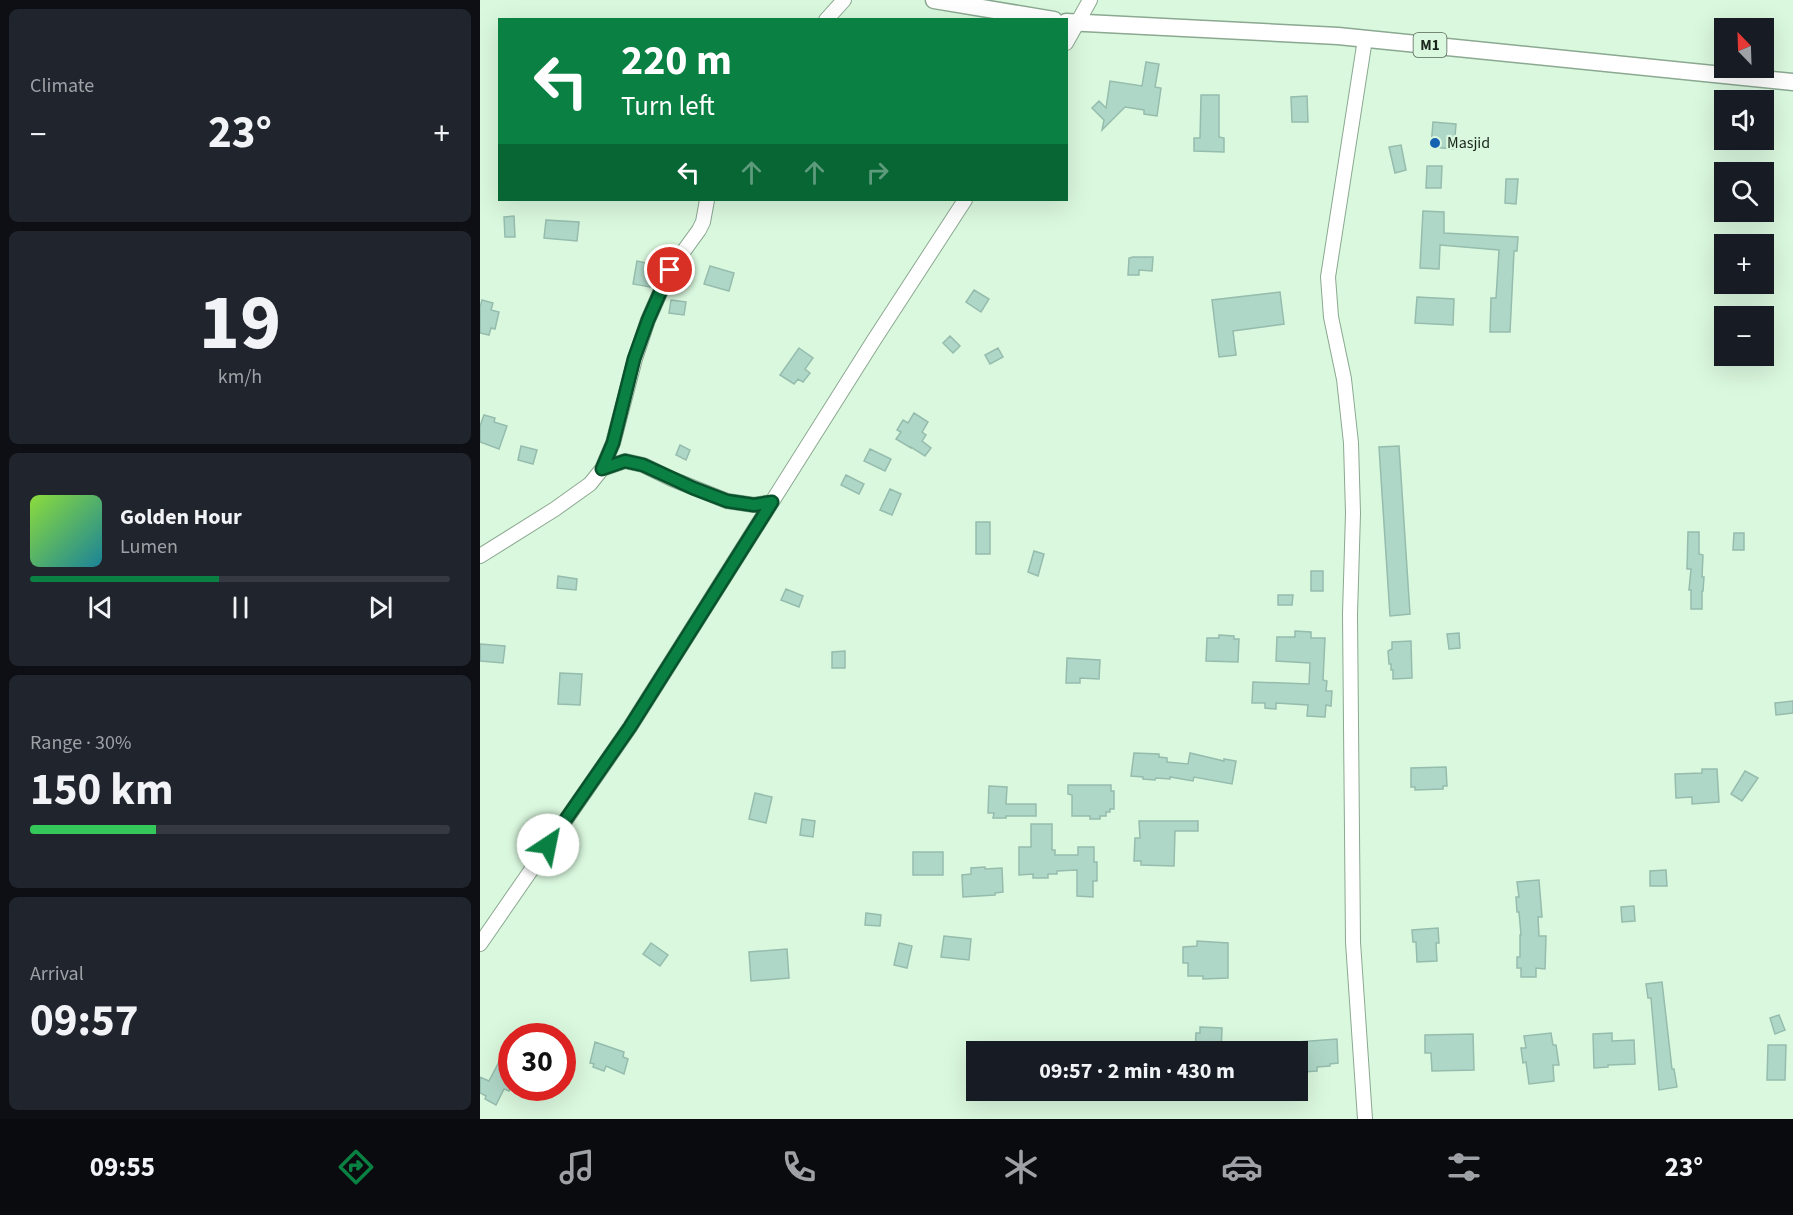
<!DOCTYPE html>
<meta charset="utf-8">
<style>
body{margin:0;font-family:"Source Sans 3",sans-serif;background:#20242c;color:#f1f3f6;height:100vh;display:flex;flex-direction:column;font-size:22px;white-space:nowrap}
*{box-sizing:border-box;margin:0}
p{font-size:20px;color:#9ea1a6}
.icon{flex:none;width:33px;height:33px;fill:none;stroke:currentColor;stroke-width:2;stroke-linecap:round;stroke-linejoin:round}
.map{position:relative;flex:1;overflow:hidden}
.panel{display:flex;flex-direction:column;gap:9px;padding:9px;background:#0d0f14;width:480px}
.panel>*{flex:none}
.top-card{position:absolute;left:18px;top:18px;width:570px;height:183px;border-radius:0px;box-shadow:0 6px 24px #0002;background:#0b8043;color:#fff;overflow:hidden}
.needle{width:39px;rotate:337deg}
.controls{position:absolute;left:1234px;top:18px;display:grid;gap:12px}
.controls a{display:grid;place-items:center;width:60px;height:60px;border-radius:0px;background:#171b24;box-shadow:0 6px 24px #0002;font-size:30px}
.speed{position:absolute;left:18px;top:1023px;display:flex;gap:12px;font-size:30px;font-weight:700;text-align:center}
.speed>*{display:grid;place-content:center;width:78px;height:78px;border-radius:50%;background:#171b24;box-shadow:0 6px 24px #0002;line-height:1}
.speed .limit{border:9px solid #d22;background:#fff;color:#111}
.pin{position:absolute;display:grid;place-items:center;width:51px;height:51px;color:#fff;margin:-26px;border:3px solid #fff;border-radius:50%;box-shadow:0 2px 6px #0007}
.me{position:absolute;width:66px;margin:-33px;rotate:34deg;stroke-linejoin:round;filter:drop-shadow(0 0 4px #0008)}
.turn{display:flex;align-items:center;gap:21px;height:126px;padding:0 24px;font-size:27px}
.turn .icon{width:78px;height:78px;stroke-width:2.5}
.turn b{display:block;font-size:42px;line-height:51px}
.lanes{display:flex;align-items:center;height:57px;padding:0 24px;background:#0003;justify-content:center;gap:30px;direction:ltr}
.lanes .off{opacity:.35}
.big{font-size:45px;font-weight:700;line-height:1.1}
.panel .tile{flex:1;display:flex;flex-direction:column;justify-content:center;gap:9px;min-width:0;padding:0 21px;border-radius:9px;background:#20242c}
.panel .dial{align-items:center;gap:0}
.dial b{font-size:78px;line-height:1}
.song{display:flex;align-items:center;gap:18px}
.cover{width:72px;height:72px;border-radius:9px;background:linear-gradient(135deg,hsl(90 70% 55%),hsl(190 70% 35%))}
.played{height:6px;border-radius:3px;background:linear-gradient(90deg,#0b8043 45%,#363941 45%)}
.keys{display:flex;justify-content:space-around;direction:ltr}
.heat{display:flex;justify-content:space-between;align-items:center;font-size:33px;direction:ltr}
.charge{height:9px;border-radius:4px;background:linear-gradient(90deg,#34c759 30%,#363941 0)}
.trip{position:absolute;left:486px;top:1041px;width:342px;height:60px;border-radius:0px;background:#171b24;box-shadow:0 6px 24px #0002;font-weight:700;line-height:60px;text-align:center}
.dock{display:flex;height:96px;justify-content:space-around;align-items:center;background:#090b0e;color:#9ea1a6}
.dock .icon{width:42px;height:42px}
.dock .active{color:#0b8043}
.dock b{font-size:27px;color:#f1f3f6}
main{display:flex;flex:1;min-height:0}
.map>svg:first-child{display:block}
.building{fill:#afd7c8;stroke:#95bcad;stroke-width:1.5}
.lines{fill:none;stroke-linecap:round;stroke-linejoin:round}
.minor-casing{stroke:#8ba890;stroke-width:16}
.major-casing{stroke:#8ba890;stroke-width:19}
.minor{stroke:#fff;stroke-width:14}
.major{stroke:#fff;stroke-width:16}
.route-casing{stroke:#07532c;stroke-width:15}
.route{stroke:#0b8043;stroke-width:10}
.poi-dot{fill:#1562b1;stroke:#daf8de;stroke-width:2}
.labels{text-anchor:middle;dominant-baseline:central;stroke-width:4.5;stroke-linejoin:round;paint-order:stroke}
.shield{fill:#daf8de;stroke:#546456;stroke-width:1.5}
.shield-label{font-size:15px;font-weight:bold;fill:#1a251c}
.poi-label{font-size:16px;fill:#1a251c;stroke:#daf8de;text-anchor:start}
</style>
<main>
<section class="panel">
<div class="tile"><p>Climate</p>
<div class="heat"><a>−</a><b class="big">23°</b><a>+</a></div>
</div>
<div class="tile dial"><b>19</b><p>km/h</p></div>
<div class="tile">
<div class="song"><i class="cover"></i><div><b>Golden Hour</b><p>Lumen</p></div></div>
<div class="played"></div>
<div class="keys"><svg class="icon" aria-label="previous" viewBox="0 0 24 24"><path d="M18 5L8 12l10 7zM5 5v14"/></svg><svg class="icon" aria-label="pause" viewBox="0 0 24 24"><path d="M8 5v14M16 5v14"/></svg><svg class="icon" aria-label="next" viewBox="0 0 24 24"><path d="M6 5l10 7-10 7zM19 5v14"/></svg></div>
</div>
<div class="tile"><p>Range · 30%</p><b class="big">150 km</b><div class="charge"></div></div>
<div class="tile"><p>Arrival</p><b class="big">09:57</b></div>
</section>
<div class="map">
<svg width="1313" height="1119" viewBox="0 0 1313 1119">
<rect width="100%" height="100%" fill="#daf8de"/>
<path class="building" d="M 666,62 L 679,64 L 675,87 L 681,88 L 677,116 L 664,114 L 664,110 L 645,107 L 622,130 L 624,120 L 612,108 L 619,101 L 626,108 L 630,81 L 662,86 Z
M 721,95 L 739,95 L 739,137 L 744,138 L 744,152 L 714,151 L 714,138 L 720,138 Z
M 827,96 L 828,122 L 812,122 L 811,97 Z
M 953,122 L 976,124 L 974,149 L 951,147 Z
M 921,145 L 926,170 L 915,173 L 909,147 Z
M 947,166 L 962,166 L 961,188 L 946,188 Z
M 1026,179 L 1038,179 L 1036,204 L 1025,203 Z
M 943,211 L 964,212 L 964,233 L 1038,237 L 1037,251 L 1034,251 L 1030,332 L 1010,332 L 1011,298 L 1016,298 L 1019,250 L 960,245 L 959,269 L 940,268 Z
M 34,216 L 35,237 L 25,237 L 24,217 Z
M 66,220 L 99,222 L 97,241 L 64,238 Z
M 653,257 L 673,257 L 672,271 L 659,270 L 659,275 L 648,275 L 649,258 Z
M 157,261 L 175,265 L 170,287 L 153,284 Z
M 230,266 L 254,273 L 249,291 L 224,284 Z
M 494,290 L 509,299 L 501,312 L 486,302 Z
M 800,292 L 804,324 L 753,331 L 756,355 L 739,357 L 732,300 Z
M 937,297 L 974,299 L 973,325 L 935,323 Z
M 2,300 L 13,303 L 11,310 L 19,312 L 15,329 L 11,328 L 9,335 L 0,333 L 0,307 Z
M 191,300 L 206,302 L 204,315 L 189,313 Z
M 470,336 L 480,346 L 473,353 L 463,343 Z
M 319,348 L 333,358 L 325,369 L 330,373 L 323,382 L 318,379 L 314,384 L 300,375 Z
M 518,348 L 523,357 L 510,364 L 505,355 Z
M 434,413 L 448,422 L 442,432 L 446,435 L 442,441 L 451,448 L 445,456 L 431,447 L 431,448 L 416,439 L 421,432 L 417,430 L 423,420 L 428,423 Z
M 4,415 L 15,418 L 14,422 L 27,426 L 19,449 L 0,442 L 0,426 Z
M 200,445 L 210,450 L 206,460 L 196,455 Z
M 41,446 L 57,450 L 53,464 L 38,460 Z
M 919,446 L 930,614 L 910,616 L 899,447 Z
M 390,449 L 411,459 L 405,471 L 384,461 Z
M 366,475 L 384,484 L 379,494 L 361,485 Z
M 410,489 L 421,494 L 412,515 L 400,510 Z
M 496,522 L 510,522 L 510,554 L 496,554 Z
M 1208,532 L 1219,532 L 1219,554 L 1223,555 L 1222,577 L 1224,577 L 1223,591 L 1222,591 L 1222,609 L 1211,609 L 1211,590 L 1209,590 L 1211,569 L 1207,569 Z
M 1254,533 L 1264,533 L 1264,550 L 1253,550 Z
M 554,551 L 564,554 L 558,576 L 548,572 Z
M 831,571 L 843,571 L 843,591 L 831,591 Z
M 78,576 L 97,579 L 96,590 L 77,588 Z
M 306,589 L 323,596 L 319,607 L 301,600 Z
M 798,595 L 813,595 L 812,605 L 798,605 Z
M 815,631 L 831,632 L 831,638 L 845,638 L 843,680 L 847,681 L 846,691 L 852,691 L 851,706 L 846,705 L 845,717 L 827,716 L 828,705 L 796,703 L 796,709 L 785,708 L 785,703 L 772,703 L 773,682 L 829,684 L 830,663 L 796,661 L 797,637 L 815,637 Z
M 979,633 L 980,648 L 969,649 L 967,634 Z
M 739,635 L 754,636 L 754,639 L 759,639 L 758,662 L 726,661 L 727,638 L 739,638 Z
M 931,641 L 932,678 L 913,679 L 913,670 L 911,670 L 911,664 L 909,664 L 908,651 L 912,649 L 912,642 Z
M 0,644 L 25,646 L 23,663 L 0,661 Z
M 365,651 L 365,668 L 352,668 L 352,652 Z
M 587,658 L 620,660 L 619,679 L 600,678 L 600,683 L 586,683 Z
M 80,673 L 102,674 L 100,705 L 78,704 Z
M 1313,701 L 1313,713 L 1296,715 L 1295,703 Z
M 654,753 L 679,754 L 679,757 L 687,758 L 687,762 L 708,764 L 710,753 L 744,761 L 744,759 L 756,761 L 752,784 L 714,777 L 713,781 L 690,777 L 690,779 L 676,778 L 675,780 L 663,779 L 663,777 L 651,776 Z
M 966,767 L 967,786 L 963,786 L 963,789 L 935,790 L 935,787 L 931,787 L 931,768 Z
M 1222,769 L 1237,769 L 1239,802 L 1212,804 L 1212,797 L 1196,798 L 1195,774 L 1222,773 Z
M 1265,771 L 1278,778 L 1262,801 L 1251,794 Z
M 588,785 L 631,785 L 631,791 L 634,791 L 634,809 L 630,809 L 630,812 L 626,812 L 626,816 L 620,816 L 620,819 L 610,819 L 610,816 L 592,816 L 592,795 L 588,794 Z
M 509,786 L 527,787 L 526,804 L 556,804 L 556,816 L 526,816 L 526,818 L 513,818 L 514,813 L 508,813 Z
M 275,793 L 292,797 L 286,823 L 269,819 Z
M 322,819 L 335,821 L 333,837 L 320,835 Z
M 659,821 L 718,821 L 718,831 L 695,831 L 694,866 L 661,865 L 661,861 L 654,861 L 655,838 L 660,838 Z
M 551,824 L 572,824 L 572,850 L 575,850 L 575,855 L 598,855 L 598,847 L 614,847 L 614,862 L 617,862 L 617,881 L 613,881 L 613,897 L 597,896 L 597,870 L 577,871 L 577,874 L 568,874 L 568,878 L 553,878 L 553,874 L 539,875 L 539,847 L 551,847 Z
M 433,852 L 463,852 L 463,875 L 433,875 Z
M 505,867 L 505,869 L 522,868 L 523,892 L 515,893 L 515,895 L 483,897 L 482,875 L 491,874 L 491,868 Z
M 1186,870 L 1187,886 L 1170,886 L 1170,871 Z
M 1059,880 L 1062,917 L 1058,917 L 1059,936 L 1066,936 L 1065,969 L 1056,968 L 1056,977 L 1041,977 L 1041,968 L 1037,968 L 1037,957 L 1040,957 L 1040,935 L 1041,935 L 1039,912 L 1037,912 L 1036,897 L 1039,897 L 1037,882 Z
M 1154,906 L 1155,921 L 1142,922 L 1141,907 Z
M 386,913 L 401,915 L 400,926 L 385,925 Z
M 958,928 L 959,943 L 956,943 L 957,961 L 937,962 L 936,942 L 933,942 L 932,930 Z
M 464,936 L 491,939 L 489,960 L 461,957 Z
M 717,941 L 748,943 L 748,978 L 723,979 L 723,976 L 708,976 L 708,963 L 703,963 L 703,947 L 717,946 Z
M 171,943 L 188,955 L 180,966 L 163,954 Z
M 419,943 L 432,946 L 427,968 L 414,965 Z
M 307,949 L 309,978 L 271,981 L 269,952 Z
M 1182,982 L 1192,1069 L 1194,1069 L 1197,1087 L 1179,1090 L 1171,998 L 1168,998 L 1166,984 Z
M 1299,1015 L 1305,1030 L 1295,1034 L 1290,1018 Z
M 720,1027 L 742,1028 L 741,1052 L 715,1052 L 716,1033 L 720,1033 Z
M 1071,1033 L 1073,1045 L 1076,1045 L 1079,1065 L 1073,1065 L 1074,1081 L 1049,1084 L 1046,1062 L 1043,1063 L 1041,1048 L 1046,1048 L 1044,1036 Z
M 1132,1033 L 1132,1041 L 1154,1040 L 1155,1064 L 1128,1065 L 1128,1067 L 1114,1068 L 1113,1034 Z
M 993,1034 L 994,1070 L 952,1071 L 951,1053 L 945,1053 L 945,1035 Z
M 857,1039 L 858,1063 L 850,1064 L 850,1066 L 837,1067 L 837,1071 L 823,1072 L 823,1063 L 819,1064 L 818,1042 Z
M 115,1042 L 144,1052 L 143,1057 L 148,1059 L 144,1074 L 126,1066 L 124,1071 L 113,1067 L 114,1064 L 110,1063 Z
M 1288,1045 L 1306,1045 L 1305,1080 L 1287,1080 Z
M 20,1060 L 32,1066 L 32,1085 L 29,1091 L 24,1089 L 16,1105 L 5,1099 L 6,1096 L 0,1093 L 0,1077 L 9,1081 Z"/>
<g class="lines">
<defs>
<path id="minor" d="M 346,20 L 364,0
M 586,43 L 610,0
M 122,469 L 145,461 L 163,465 L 192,479 L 247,501 L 274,505 L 292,502
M 0,556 L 75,509 L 110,484 L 122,469 L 133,443 L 155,359 L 168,320 L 190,270 L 219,230 L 223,222 L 227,200
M 0,944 L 150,727 L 394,340 L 485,200
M 885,1119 L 873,942 L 870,614 L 873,513 L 871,443 L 864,379 L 851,317 L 848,277 L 885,39"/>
<path id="major" d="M 454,0 L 574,20
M 586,22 L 858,36 L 1313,82"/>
</defs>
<use href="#minor" class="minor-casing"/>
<use href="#major" class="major-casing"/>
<use href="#minor" class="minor"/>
<use href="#major" class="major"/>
</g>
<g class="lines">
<defs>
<path id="route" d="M 68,845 L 150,727 L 292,502 L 274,505 L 247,501 L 213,488 L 163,465 L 145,461 L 122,469 L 133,443 L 154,359 L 168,320 L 190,270"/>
</defs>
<use href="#route" class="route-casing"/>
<use href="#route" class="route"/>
</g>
<circle class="poi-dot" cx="955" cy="143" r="6"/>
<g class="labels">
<rect class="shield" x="933.5" y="33" width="33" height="24" rx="4.5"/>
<g class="shield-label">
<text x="950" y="45">M1</text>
</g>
<g class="poi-label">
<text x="967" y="143">Masjid</text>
</g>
</g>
</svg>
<div class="controls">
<a><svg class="needle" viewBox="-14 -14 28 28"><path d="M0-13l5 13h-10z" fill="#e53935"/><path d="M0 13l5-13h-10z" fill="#9ea1a6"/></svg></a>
<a><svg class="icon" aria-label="sound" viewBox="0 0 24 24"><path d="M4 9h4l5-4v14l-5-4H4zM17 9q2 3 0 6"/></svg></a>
<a><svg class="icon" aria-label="search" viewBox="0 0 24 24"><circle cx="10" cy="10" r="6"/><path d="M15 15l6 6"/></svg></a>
<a>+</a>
<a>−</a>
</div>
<div class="speed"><div class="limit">30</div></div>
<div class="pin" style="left:190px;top:270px;background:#d93025"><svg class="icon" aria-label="arrive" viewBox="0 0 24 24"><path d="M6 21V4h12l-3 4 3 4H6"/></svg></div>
<svg class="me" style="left:68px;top:845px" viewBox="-20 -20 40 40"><circle r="19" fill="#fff"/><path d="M0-13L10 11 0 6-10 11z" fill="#0b8043"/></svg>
<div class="trip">09:57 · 2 min · 430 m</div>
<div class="top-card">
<div class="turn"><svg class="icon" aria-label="left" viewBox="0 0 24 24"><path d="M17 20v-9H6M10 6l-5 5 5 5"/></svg><div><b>220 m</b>Turn left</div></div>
<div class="lanes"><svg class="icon" aria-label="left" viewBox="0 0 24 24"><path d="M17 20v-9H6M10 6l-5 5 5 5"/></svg><svg class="icon off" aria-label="ahead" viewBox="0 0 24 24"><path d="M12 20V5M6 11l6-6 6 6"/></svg><svg class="icon off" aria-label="ahead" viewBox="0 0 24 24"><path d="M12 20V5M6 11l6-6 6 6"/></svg><svg class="icon off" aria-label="right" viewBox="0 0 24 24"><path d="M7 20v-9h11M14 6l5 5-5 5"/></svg></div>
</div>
</div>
</main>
<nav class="dock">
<b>09:55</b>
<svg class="icon active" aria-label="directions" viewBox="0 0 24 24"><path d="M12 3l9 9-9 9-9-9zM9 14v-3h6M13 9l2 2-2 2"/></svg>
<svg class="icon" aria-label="music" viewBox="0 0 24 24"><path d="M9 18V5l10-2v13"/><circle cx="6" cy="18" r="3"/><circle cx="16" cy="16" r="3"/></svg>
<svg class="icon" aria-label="phone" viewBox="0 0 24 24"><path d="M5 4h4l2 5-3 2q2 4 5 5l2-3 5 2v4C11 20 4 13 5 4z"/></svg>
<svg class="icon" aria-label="climate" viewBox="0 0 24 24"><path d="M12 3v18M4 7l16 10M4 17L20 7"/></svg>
<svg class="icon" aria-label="car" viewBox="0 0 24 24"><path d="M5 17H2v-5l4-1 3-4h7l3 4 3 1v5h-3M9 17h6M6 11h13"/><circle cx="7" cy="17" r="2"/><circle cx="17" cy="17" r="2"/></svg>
<svg class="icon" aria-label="filters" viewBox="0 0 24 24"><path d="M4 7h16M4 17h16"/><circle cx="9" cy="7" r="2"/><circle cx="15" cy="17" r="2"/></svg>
<b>23°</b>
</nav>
